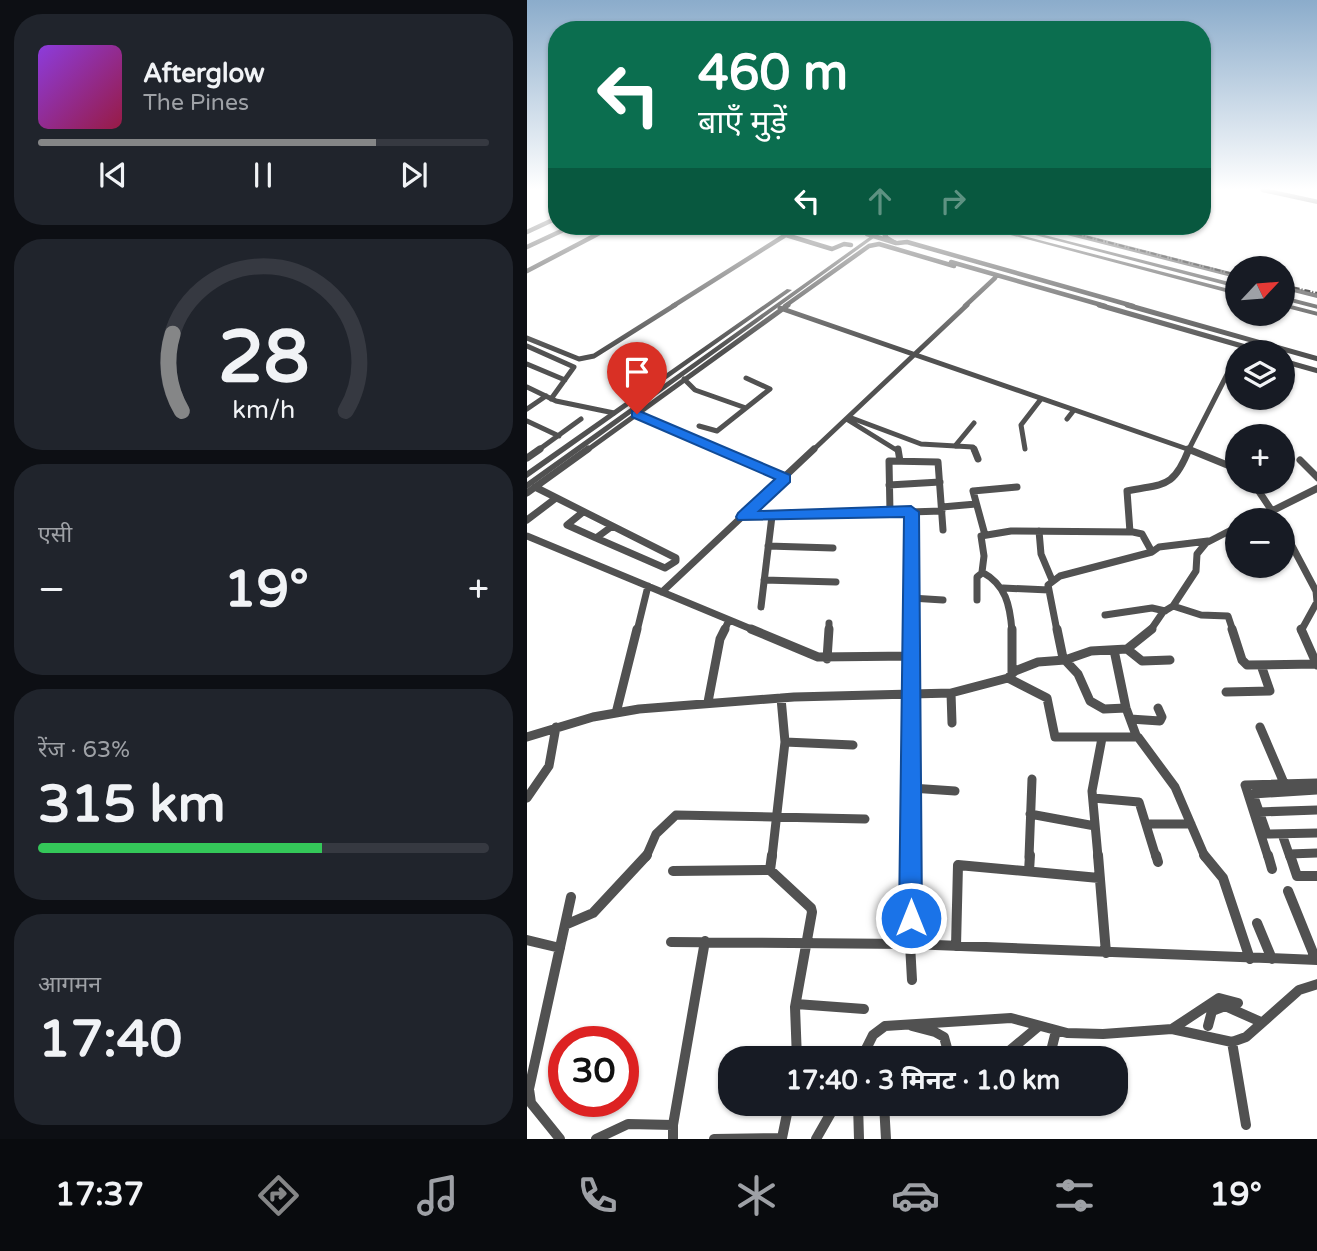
<!DOCTYPE html>
<html lang="hi">
<meta charset="utf-8">
<style>
body{margin:0;font-family:"Varela Round","Noto Sans Devanagari",sans-serif;background:#20242c;color:#f1f3f6;height:100vh;display:flex;flex-direction:column;font-size:26px;white-space:nowrap}
*{box-sizing:border-box;margin:0}
p{font-size:23px;color:#9ea1a6}
.icon{flex:none;width:38px;height:38px;fill:none;stroke:currentColor;stroke-width:2;stroke-linecap:round;stroke-linejoin:round}
.map{position:relative;flex:1;overflow:hidden}
.sheet{display:flex;flex-direction:column;gap:14px;padding:14px;background:#0d0f14;width:527px}
.sheet>*{flex:none}
.top-card{position:absolute;left:21px;top:21px;width:663px;height:214px;border-radius:28px;box-shadow:0 2px 5px #0004;background:#0b6e4f;color:#fff;overflow:hidden}
.needle{width:46px;rotate:64deg}
.fabs{position:absolute;left:698px;top:256px;display:grid;gap:14px}
.fabs a{display:grid;place-items:center;width:70px;height:70px;border-radius:50%;background:#171b24;box-shadow:0 2px 5px #0004;font-size:35px}
.speed{position:absolute;left:21px;top:1026px;display:flex;gap:14px;font-size:35px;font-weight:700;text-align:center}
.speed>*{display:grid;place-content:center;width:91px;height:91px;border-radius:50%;background:#171b24;box-shadow:0 2px 5px #0004;line-height:1}
.speed .limit{border:10px solid #d22;background:#fff;color:#111}
.pin{position:absolute;display:grid;place-items:center;width:60px;height:60px;color:#fff;margin:-72px -30px;border-radius:50% 50% 50% 0;rotate:-45deg;box-shadow:0 0 7px #0007}
.pin .icon{rotate:45deg}
.me{position:absolute;width:77px;margin:-38px;rotate:0deg;stroke-linejoin:round;filter:drop-shadow(0 0 5px #0008)}
.turn{display:flex;align-items:center;gap:24px;height:147px;padding:0 35px;font-size:32px}
.turn .icon{width:91px;height:91px;stroke-width:2.5}
.turn b{display:block;font-size:49px;line-height:60px}
.lanes{display:flex;align-items:center;height:66px;padding:0 35px;background:#0003;justify-content:center;gap:35px;direction:ltr}
.lanes .off{opacity:.35}
.big{font-size:52px;font-weight:700;line-height:1.1}
.sheet .card{flex:1;display:flex;flex-direction:column;justify-content:center;gap:10px;min-width:0;padding:0 24px;border-radius:28px;background:#20242c}
.sheet .dial{align-items:center;gap:0}
.dial svg{height:182px;overflow:visible;fill:none;stroke:#363941;stroke-width:7;stroke-linecap:round;text-anchor:middle}
.dial text{fill:#f1f3f6;stroke:none}
.song{display:flex;align-items:center;gap:21px}
.cover{width:84px;height:84px;border-radius:10px;background:linear-gradient(135deg,hsl(270 70% 55%),hsl(340 70% 35%))}
.played{height:7px;border-radius:4px;background:linear-gradient(90deg,#858687 75%,#363941 75%)}
.keys{display:flex;justify-content:space-around;direction:ltr}
.heat{display:flex;justify-content:space-between;align-items:center;font-size:38px;direction:ltr}
.charge{height:10px;border-radius:5px;background:linear-gradient(90deg,#34c759 63%,#363941 0)}
.trip{position:absolute;left:191px;top:1046px;width:410px;height:70px;border-radius:28px;background:#171b24;box-shadow:0 2px 5px #0004;font-weight:700;line-height:70px;text-align:center}
.dock{display:flex;height:112px;justify-content:space-around;align-items:center;background:#090b0e;color:#9ea1a6}
.dock .icon{width:49px;height:49px}
.dock .selected{color:#858687}
.dock b{font-size:32px;color:#f1f3f6}
main{display:flex;flex:1;min-height:0}
.map>svg:first-child{display:block}
.lines{fill:none;stroke-linecap:round;stroke-linejoin:round}
.minor-far4{stroke:#515151;stroke-width:4.5}
.minor-far3{stroke:#515151;stroke-width:5}
.minor-far2{stroke:#515151;stroke-width:7}
.minor-far1{stroke:#515151;stroke-width:9}
.minor{stroke:#515151;stroke-width:10}
.tertiary{fill:#515151;fill-rule:evenodd}
.rail{stroke:#000;stroke-width:2;stroke-dasharray:6 2 1 2;stroke-linecap:butt}
.route{fill:#1a73e8;stroke:#114b97;stroke-width:2}
</style>
<main>
<section class="sheet">
<div class="card">
<div class="song"><i class="cover"></i><div><b>Afterglow</b><p>The Pines</p></div></div>
<div class="played"></div>
<div class="keys"><svg class="icon" aria-label="previous" viewBox="0 0 24 24"><path d="M18 5L8 12l10 7zM5 5v14"/></svg><svg class="icon" aria-label="pause" viewBox="0 0 24 24"><path d="M8 5v14M16 5v14"/></svg><svg class="icon" aria-label="next" viewBox="0 0 24 24"><path d="M6 5l10 7-10 7zM19 5v14"/></svg></div>
</div>
<div class="card dial"><svg viewBox="0 0 100 80">
<path d="M14 69A42 42 0 1 1 86 69"/>
<path d="M14 69A42 42 0 0 1 10 35" stroke="#858687"/>
<text x="50" y="56" font-size="32" font-weight="700">28</text>
<text x="50" y="72" font-size="11">km/h</text>
</svg></div>
<div class="card"><p>एसी</p>
<div class="heat"><a>−</a><b class="big">19°</b><a>+</a></div>
</div>
<div class="card"><p>रेंज · 63%</p><b class="big">315 km</b><div class="charge"></div></div>
<div class="card"><p>आगमन</p><b class="big">17:40</b></div>
</section>
<div class="map">
<svg width="791" height="1139" viewBox="0 0 791 1139">
<rect width="100%" height="100%" fill="#fff"/>
<g class="lines">
<path class="minor-far4" d="M 736,190 L 791,202
M 26,195 L 30,194
M 23,202 L 30,201
M 65,226 L 79,230
M 514,226 L 710,276
M 0,232 L 30,218
M 340,234 L 369,243
M 259,235 L 305,249 L 317,244 L 324,245
M 371,243 L 380,242 L 606,306
M 0,247 L 45,226
M 424,262 L 578,306
M 0,271 L 86,226
M 756,287 L 791,296
M 146,306 L 273,226
M 258,306 L 342,246 L 352,244 L 427,266
M 438,306 L 468,278"/>
<path class="minor-far3" d="M 572,305 L 736,352
M 600,305 L 791,359
M 253,308 L 666,451
M 0,338 L 52,359 L 67,356 L 148,305
M 0,346 L 47,367 L 24,399
M 756,361 L 791,371
M 0,364 L 38,380
M 157,379 L 168,390 L 219,408
M 0,387 L 29,401 L 87,413
M 0,409 L 19,396
M 110,414 L 195,451
M 322,417 L 394,444 L 446,447 L 447,451
M 540,419 L 547,410
M 321,420 L 371,451
M 0,421 L 32,436
M 172,426 L 190,431 L 243,389 L 219,378
M 428,446 L 447,423
M 498,449 L 494,425 L 514,399
M 10,451 L 54,419
M 59,451 L 261,305
M 285,451 L 440,305
M 661,451 L 710,355"/>
<path class="minor-far2" d="M 190,449 L 258,478
M 371,449 L 373,461
M 447,449 L 451,459
M 661,449 L 710,469
M 0,458 L 13,449
M 773,460 L 791,478
M 725,481 L 751,520
M 362,485 L 413,482
M 8,487 L 149,558 L 149,561 L 138,568 L 69,538 L 84,527
M 0,493 L 61,449
M 415,507 L 449,504
M 56,512 L 40,525 L 69,538
M 363,512 L 362,461 L 411,462 L 416,530
M 217,517 L 415,511
M 0,520 L 29,498
M 727,520 L 791,488
M 756,529 L 789,591 L 790,602 L 774,631
M 512,531 L 514,554 L 525,580
M 603,532 L 600,491 C 636,483 646,490 662,449
M 458,535 L 446,491 L 490,487
M 0,536 L 229,631
M 241,546 L 306,548
M 237,580 L 309,582
M 476,588 L 522,590
M 135,592 L 287,449
M 384,598 L 416,600
M 450,600 L 450,577 L 455,573
M 646,606 L 674,615 L 701,616 L 706,631
M 234,607 L 245,516
M 578,615 L 625,608 L 638,611
M 110,631 L 121,586
M 197,631 L 202,620
M 302,631 L 302,623
M 384,631 L 384,512
M 485,631 C 483,605 479,585 455,572 L 457,556 L 454,536 L 484,531 L 606,532 L 615,534 L 625,552
M 530,631 L 521,585 L 533,576 L 625,552 L 632,547 L 681,541
M 623,631 L 636,612 L 646,606 L 669,571 L 670,554 L 679,543 L 710,527"/>
<path class="minor-far1" d="M 224,629 L 291,657 L 385,656
M 530,629 L 536,658 L 551,674 L 563,701 L 577,709 L 599,708
M 705,629 L 715,660 L 720,665 L 790,664
M 774,629 L 790,665
M 600,649 L 615,661 L 643,660
M 587,650 L 599,708 L 609,735
M 300,659 L 302,629
M 485,673 L 485,629
M 481,678 L 520,698 L 528,737 L 611,737 L 648,787 L 678,857
M 699,692 L 743,691 L 734,665
M 424,693 L 425,723
M 181,702 L 193,639 L 198,629
M 89,713 L 110,629
M 603,719 L 633,721 L 635,717 L 631,708
M 733,727 L 757,783
M 0,737 L 66,717 L 112,709 L 267,697 L 424,693 L 481,678 L 488,671 L 511,662 L 538,660 L 564,651 L 600,649 L 625,629
M 258,742 L 326,745
M 384,788 L 428,791
M 791,790 L 726,794 L 740,834 L 791,833
M 0,798 L 22,766 L 29,727
M 566,798 L 612,802 L 629,857
M 732,812 L 791,810
M 503,814 L 568,826
M 620,824 L 664,824
M 755,834 L 763,857
M 762,854 L 791,853
M 119,857 L 129,834 L 149,815 L 338,819
M 245,857 L 258,742 L 254,698
M 383,857 L 384,629
M 502,857 L 505,779
M 571,857 L 565,791 L 575,738
M 741,857 L 718,785 L 791,783"/>
<path class="minor" d="M 245,855 L 243,870 L 284,908 L 285,912 L 268,1007 L 270,1059
M 383,855 L 383,944 L 791,960
M 571,855 L 579,953
M 629,855 L 631,862
M 677,855 L 696,878 L 723,959
M 741,855 L 745,869
M 763,855 L 770,876 L 791,876
M 146,871 L 243,870
M 502,871 L 503,855
M 761,891 L 789,960
M 730,923 L 745,959
M 38,925 L 66,913 L 120,855
M 0,940 L 33,948
M 144,942 L 383,944 L 385,980
M 429,946 L 431,865 L 572,878
M 269,1004 L 337,1009
M 385,1026 L 408,1032 L 417,1037 L 423,1059
M 681,1026 L 685,1011 L 698,1006 L 734,1022
M 645,1029 L 692,998 L 711,1003
M 705,1042 L 719,1125
M 334,1059 L 346,1035 L 358,1026 L 484,1018 L 540,1033 L 576,1034 L 645,1029 L 705,1042 L 719,1037 L 772,990 L 791,984
M 479,1059 L 482,1051 L 512,1026
M 522,1059 L 529,1031
M 331,1104 L 332,1139
M 357,1104 L 359,1139
M 524,1104 L 524,1111
M 33,1139 L 4,1103 L 2,1089 L 44,897
M 69,1139 L 101,1124 L 146,1125
M 146,1139 L 146,1125 L 178,941
M 187,1139 L 255,1138 L 262,1104
M 289,1139 L 309,1104"/>
<path class="tertiary" d="M 358,226 L 363,226 L 361,229 L 361,236 L 371,242 L 371,244 L 367,244 L 356,238 L 355,232 L 0,489 L 0,482 Z
M 450,226 L 458,226 L 710,291 L 710,295 Z
M 474,226 L 482,226 L 710,284 L 710,288 Z
M 260,289 L 265,290 L 0,478 L 0,471 Z
M 756,296 L 791,305 L 791,309 L 756,300 Z
M 756,303 L 791,312 L 791,316 L 756,307 Z"/>
<path class="rail" d="M 517,226 L 710,275
M 756,285 L 791,293"/>
</g>
<linearGradient id="sky" x2="0" y2="1"><stop stop-color="#8baccb"/><stop offset="0.54" stop-color="#fff"/><stop offset="1" stop-color="#fff" stop-opacity="0"/></linearGradient>
<rect width="791" height="350" fill="url(#sky)"/>
<path class="route" d="M 110,410 L 263,475 L 263,482 L 232,511 L 384,506 L 392,512 L 395,918 L 392,926 L 384,930 L 376,926 L 372,918 L 377,517 L 211,520 L 209,517 L 211,513 L 248,479 L 105,417 L 105,411 Z"/>
</svg>
<div class="fabs">
<a><svg class="needle" viewBox="-14 -14 28 28"><path d="M0-13l5 13h-10z" fill="#e53935"/><path d="M0 13l5-13h-10z" fill="#9ea1a6"/></svg></a>
<a><svg class="icon" aria-label="layers" viewBox="0 0 24 24"><path d="M12 4l9 5-9 5-9-5zM3 14l9 5 9-5"/></svg></a>
<a>+</a>
<a>−</a>
</div>
<div class="speed"><div class="limit">30</div></div>
<div class="pin" style="left:110px;top:414px;background:#d93025"><svg class="icon" aria-label="arrive" viewBox="0 0 24 24"><path d="M6 21V4h12l-3 4 3 4H6"/></svg></div>
<svg class="me" style="left:384px;top:918px" viewBox="-20 -20 40 40"><circle r="17" fill="#1a73e8" stroke="#fff" stroke-width="3"/><path d="M0-11L8 9 0 5-8 9z" fill="#fff"/></svg>
<div class="trip">17:40 · 3 मिनट · 1.0 km</div>
<div class="top-card">
<div class="turn"><svg class="icon" aria-label="left" viewBox="0 0 24 24"><path d="M17 20v-9H6M10 6l-5 5 5 5"/></svg><div><b>460 m</b>बाएँ मुड़ें</div></div>
<div class="lanes"><svg class="icon" aria-label="left" viewBox="0 0 24 24"><path d="M17 20v-9H6M10 6l-5 5 5 5"/></svg><svg class="icon off" aria-label="ahead" viewBox="0 0 24 24"><path d="M12 20V5M6 11l6-6 6 6"/></svg><svg class="icon off" aria-label="right" viewBox="0 0 24 24"><path d="M7 20v-9h11M14 6l5 5-5 5"/></svg></div>
</div>
</div>
</main>
<nav class="dock">
<b>17:37</b>
<svg class="icon selected" aria-label="directions" viewBox="0 0 24 24"><path d="M12 3l9 9-9 9-9-9zM9 14v-3h6M13 9l2 2-2 2"/></svg>
<svg class="icon" aria-label="music" viewBox="0 0 24 24"><path d="M9 18V5l10-2v13"/><circle cx="6" cy="18" r="3"/><circle cx="16" cy="16" r="3"/></svg>
<svg class="icon" aria-label="phone" viewBox="0 0 24 24"><path d="M5 4h4l2 5-3 2q2 4 5 5l2-3 5 2v4C11 20 4 13 5 4z"/></svg>
<svg class="icon" aria-label="climate" viewBox="0 0 24 24"><path d="M12 3v18M4 7l16 10M4 17L20 7"/></svg>
<svg class="icon" aria-label="car" viewBox="0 0 24 24"><path d="M5 17H2v-5l4-1 3-4h7l3 4 3 1v5h-3M9 17h6M6 11h13"/><circle cx="7" cy="17" r="2"/><circle cx="17" cy="17" r="2"/></svg>
<svg class="icon" aria-label="filters" viewBox="0 0 24 24"><path d="M4 7h16M4 17h16"/><circle cx="9" cy="7" r="2"/><circle cx="15" cy="17" r="2"/></svg>
<b>19°</b>
</nav>
